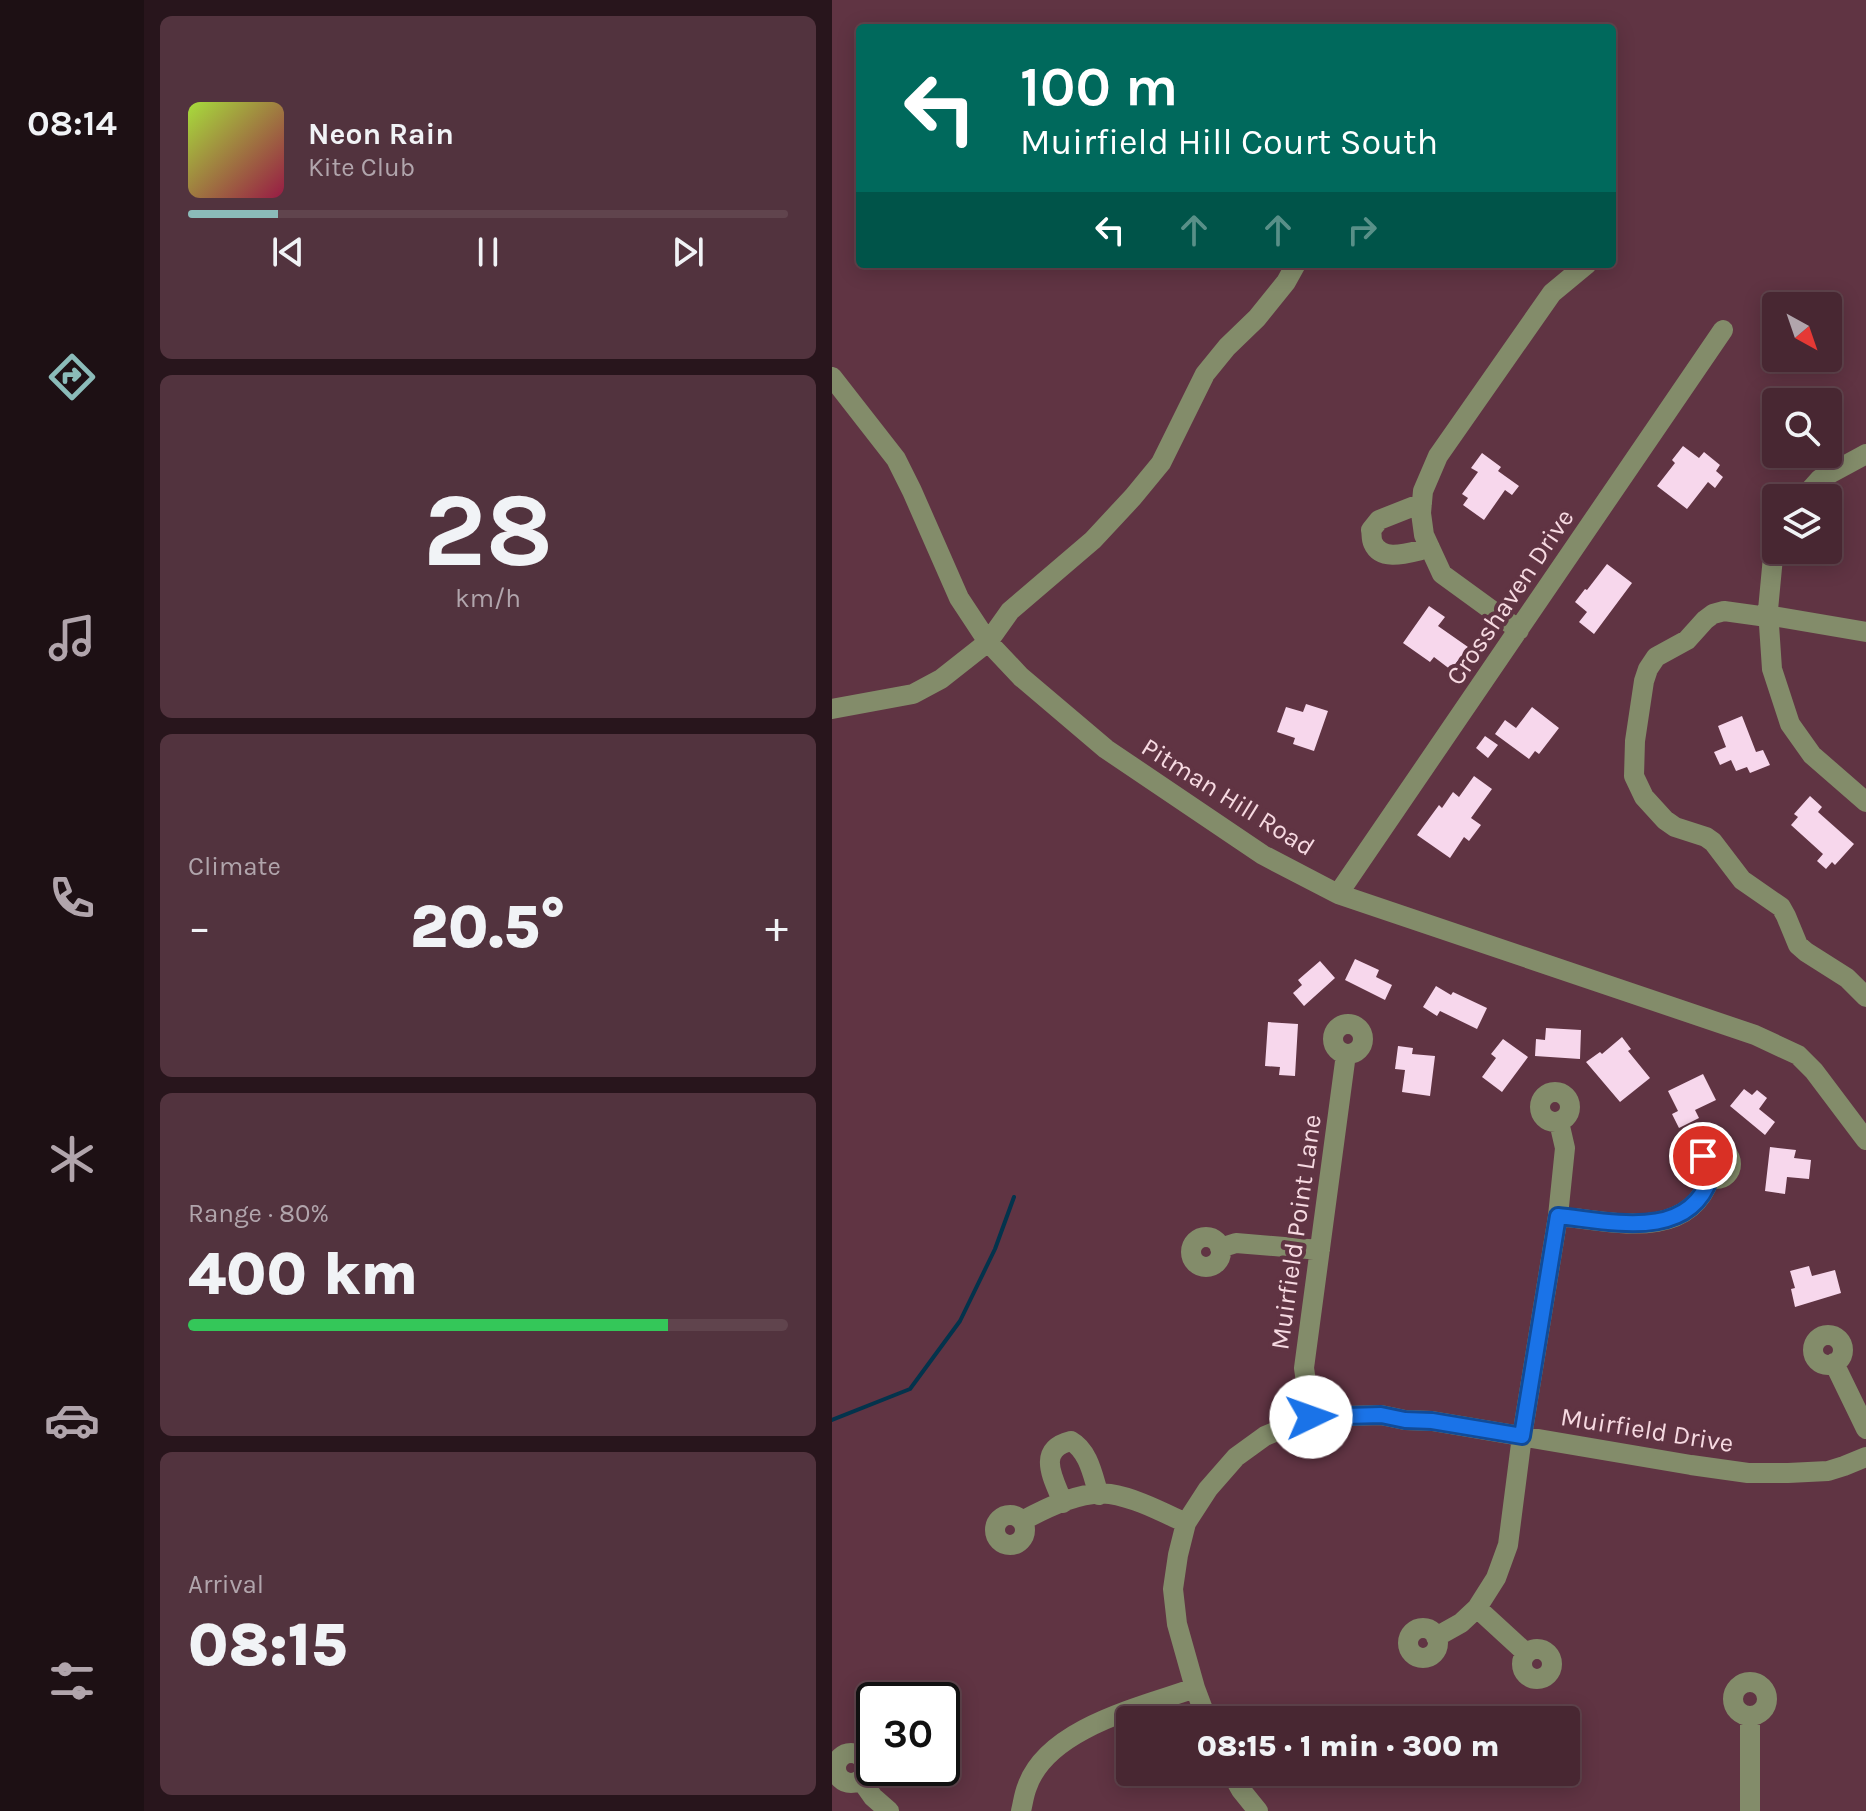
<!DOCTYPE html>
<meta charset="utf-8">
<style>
body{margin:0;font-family:Karla,sans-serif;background:#52333e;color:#f1f3f6;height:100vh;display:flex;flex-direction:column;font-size:30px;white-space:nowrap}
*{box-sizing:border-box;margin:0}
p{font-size:26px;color:#b1a5ac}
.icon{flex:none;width:44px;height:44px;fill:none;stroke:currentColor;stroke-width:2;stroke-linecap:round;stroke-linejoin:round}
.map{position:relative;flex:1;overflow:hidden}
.side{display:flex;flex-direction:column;gap:16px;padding:16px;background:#28151c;width:688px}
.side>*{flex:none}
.hud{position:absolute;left:24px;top:24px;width:760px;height:244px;border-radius:8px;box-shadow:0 4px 20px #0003,0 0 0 2px #60444d;background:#00695c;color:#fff;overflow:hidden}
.needle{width:52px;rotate:140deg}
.tools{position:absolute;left:930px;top:292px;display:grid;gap:16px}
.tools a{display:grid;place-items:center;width:80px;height:80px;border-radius:8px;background:#482732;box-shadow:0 4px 20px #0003,0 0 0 2px #60444d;font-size:40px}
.speed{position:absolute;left:24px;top:1682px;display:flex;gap:16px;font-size:40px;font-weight:700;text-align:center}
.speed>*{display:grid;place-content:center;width:104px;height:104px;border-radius:50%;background:#482732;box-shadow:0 4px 20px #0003,0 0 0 2px #60444d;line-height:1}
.speed .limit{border:4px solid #111;border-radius:12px;background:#fff;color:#111}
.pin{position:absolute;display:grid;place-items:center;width:68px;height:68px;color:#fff;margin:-34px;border:4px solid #fff;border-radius:50%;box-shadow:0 2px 8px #0007}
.me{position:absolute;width:88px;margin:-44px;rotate:87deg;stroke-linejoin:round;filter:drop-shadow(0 0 6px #0008)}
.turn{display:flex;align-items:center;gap:28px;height:168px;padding:0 32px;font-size:36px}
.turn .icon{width:104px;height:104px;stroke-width:2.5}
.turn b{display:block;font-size:56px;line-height:68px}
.lanes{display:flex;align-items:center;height:76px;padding:0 32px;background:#0003;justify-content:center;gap:40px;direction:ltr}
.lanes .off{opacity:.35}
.big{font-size:60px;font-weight:800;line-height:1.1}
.side .card{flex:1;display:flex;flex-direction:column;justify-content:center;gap:12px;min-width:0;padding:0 28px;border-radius:12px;background:#52333e}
.side .dial{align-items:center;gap:0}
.dial b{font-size:104px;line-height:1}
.song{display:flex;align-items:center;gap:24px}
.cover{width:96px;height:96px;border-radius:12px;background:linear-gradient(135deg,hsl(80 70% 55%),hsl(340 70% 35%))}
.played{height:8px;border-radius:4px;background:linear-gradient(90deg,#8bbbb9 15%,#60444d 15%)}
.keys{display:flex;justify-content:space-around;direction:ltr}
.heat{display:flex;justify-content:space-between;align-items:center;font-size:44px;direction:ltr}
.charge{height:12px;border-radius:6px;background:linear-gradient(90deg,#34c759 80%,#60444d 0)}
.trip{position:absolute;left:284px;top:1706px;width:464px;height:80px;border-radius:8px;background:#482732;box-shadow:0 4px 20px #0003,0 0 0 2px #60444d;font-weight:800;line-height:80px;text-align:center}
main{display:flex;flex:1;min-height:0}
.menu{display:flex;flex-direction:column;width:144px;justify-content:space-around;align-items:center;background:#1d1014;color:#b1a5ac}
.menu .icon{width:56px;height:56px}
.menu .current{color:#8bbbb9}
.menu b{font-size:36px;color:#f1f3f6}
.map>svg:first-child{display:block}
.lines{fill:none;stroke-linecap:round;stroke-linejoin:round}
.stream{stroke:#03334c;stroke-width:4}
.building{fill:#f7d7ec}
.minor{stroke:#838c6a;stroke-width:20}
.route-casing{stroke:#114b97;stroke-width:20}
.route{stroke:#1a73e8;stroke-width:14}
.labels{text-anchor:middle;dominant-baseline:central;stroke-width:8;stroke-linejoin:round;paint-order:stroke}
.street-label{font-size:26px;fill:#f6d9e1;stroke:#603443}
</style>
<main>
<nav class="menu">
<b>08:14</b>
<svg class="icon current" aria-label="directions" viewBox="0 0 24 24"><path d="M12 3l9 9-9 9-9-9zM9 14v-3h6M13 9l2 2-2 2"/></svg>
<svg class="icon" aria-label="music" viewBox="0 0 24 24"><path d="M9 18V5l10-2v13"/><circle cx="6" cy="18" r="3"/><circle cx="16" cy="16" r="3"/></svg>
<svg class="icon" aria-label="phone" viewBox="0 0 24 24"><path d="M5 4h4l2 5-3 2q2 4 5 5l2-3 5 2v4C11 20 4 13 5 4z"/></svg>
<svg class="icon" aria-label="climate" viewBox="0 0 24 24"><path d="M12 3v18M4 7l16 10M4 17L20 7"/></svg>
<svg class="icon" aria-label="car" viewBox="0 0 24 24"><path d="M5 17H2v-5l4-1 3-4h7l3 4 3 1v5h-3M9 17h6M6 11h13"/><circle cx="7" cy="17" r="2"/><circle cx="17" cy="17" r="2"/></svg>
<svg class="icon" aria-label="filters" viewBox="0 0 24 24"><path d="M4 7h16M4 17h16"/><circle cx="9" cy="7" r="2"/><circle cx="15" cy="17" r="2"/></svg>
</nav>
<section class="side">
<div class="card">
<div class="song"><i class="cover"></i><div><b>Neon Rain</b><p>Kite Club</p></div></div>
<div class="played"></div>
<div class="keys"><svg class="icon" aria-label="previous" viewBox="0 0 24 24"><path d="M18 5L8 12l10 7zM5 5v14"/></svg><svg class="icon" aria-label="pause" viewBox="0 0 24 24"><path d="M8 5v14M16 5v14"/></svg><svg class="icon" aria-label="next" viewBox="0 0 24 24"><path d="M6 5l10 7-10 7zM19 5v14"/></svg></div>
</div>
<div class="card dial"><b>28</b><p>km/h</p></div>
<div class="card"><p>Climate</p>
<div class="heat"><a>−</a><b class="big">20.5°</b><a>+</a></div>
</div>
<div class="card"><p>Range · 80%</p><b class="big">400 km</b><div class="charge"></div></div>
<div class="card"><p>Arrival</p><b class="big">08:15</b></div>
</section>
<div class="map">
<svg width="1034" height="1811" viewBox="0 0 1034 1811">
<rect width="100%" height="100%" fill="#603443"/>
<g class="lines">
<path class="stream" d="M 0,1420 L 78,1389 L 128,1321 L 163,1249 L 182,1197"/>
</g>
<path class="building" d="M 851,446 L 867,458 L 872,452 L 888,465 L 884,471 L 891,477 L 883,488 L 876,482 L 855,509 L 825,486 L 843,463 L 840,460 Z
M 650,453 L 669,467 L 666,471 L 687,486 L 680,495 L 673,490 L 652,520 L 631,505 L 636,498 L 630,494 L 646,472 L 639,468 Z
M 775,564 L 800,583 L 762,634 L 747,622 L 755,612 L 743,602 L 753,589 L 755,590 Z
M 597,606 L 613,617 L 606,626 L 636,647 L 619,670 L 602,657 L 598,662 L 571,643 Z
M 474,704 L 496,711 L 482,751 L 461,744 L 463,738 L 445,732 L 454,707 L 471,712 Z
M 700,707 L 727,728 L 707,754 L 703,751 L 697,759 L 663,734 L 673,720 L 684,728 Z
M 910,716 L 924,752 L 931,750 L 938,765 L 918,773 L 915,767 L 904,771 L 899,760 L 888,765 L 882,752 L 894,747 L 886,726 Z
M 653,736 L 666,745 L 656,758 L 644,748 Z
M 642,776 L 660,789 L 639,818 L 649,825 L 637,841 L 632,837 L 618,858 L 585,835 L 607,805 L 610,808 L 621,792 L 627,797 Z
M 978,796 L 990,807 L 986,812 L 1022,844 L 1003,865 L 1000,862 L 994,869 L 985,861 L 991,854 L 959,825 L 966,817 L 962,814 Z
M 523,959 L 547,970 L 544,977 L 560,985 L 553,1000 L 513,980 Z
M 488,961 L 503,978 L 472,1006 L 461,993 L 470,985 L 466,980 Z
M 604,986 L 619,995 L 621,992 L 655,1008 L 645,1029 L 608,1011 L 605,1016 L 591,1007 Z
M 436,1022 L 466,1024 L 463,1076 L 447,1075 L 448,1067 L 433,1066 Z
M 714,1028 L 749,1030 L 748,1059 L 703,1056 L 704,1039 L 713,1040 Z
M 790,1037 L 799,1049 L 796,1051 L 818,1078 L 788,1102 L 754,1062 L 768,1052 L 770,1054 Z
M 671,1039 L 696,1057 L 670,1092 L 650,1077 L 664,1058 L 659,1054 Z
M 566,1046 L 581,1048 L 580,1054 L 603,1056 L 598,1096 L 570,1092 L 573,1070 L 563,1069 Z
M 871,1074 L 884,1100 L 863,1110 L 867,1118 L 847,1128 L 840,1114 L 846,1111 L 836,1091 Z
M 912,1089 L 920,1095 L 925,1090 L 935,1098 L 927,1109 L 943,1122 L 933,1135 L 898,1106 Z
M 938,1147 L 964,1150 L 962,1158 L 979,1160 L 977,1179 L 955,1177 L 953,1194 L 933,1191 Z
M 977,1266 L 980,1276 L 1003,1270 L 1009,1293 L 963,1307 L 959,1289 L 963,1288 L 958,1271 Z"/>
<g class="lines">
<path class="minor" d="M 0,377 L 64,459 L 80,491 L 127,598 L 156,642 L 189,677 L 274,749 L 431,855 L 506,894 L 923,1035 L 966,1055 L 982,1071 L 1034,1140
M 971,498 L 988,479 L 1034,454
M 590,503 L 547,520 L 539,530 C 540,534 539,539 541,543 C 550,564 581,551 598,548
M 944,550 L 941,557 L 936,610 L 940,669 L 958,724 L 980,755 L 1034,802
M 928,616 L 892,611 L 881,614 L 873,620 L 855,640 L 824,657 L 816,669 L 812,681 L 803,741 L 802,776 L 812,797 L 833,820 L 843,827 L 874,837 L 881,842 L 910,880 L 949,907 L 954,916 L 966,945 L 974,952 L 1015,978 L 1034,997
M 947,617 L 1034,632
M 687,630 L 610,574 L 592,535 L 589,513 L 591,491 L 606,456 L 720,293 L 755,264
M 0,709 L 81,694 L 109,679 L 156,642 L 178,611 L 261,540 L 301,497 L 329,463 L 373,374 L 395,347 L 425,318 L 454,282 L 464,264
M 506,894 L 891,330
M501 1039a15 15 0 1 1 30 0a15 15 0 1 1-30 0Z
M708 1107a15 15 0 1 1 30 0a15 15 0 1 1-30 0Z
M869 1164a15 15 0 1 1 30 0a15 15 0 1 1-30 0Z
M 726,1216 C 777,1221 856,1243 878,1178
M359 1252a15 15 0 1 1 30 0a15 15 0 1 1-30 0Z
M 388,1248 L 404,1243 L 488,1250
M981 1350a15 15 0 1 1 30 0a15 15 0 1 1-30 0Z
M 1002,1363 L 1034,1429
M 479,1417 L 472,1368 L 514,1054
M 231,1503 C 222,1479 203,1450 239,1441 C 257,1451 261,1477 267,1495
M163 1530a15 15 0 1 1 30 0a15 15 0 1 1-30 0Z
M 190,1521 C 214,1508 250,1490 278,1494 C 304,1498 330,1512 354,1523
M 645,1608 L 694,1653
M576 1643a15 15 0 1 1 30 0a15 15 0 1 1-30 0Z
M 604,1637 L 629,1623 L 645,1608 L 664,1578 L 676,1545 L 690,1436 L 726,1216 L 733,1148 L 727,1122
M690 1664a15 15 0 1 1 30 0a15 15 0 1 1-30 0Z
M901 1699a17 17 0 1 1 34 0a17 17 0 1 1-34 0Z
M 375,1720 L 363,1688 L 345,1624 L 341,1589 L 346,1555 L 354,1523 L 376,1489 L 404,1457 L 433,1436 L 479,1417 L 549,1415 L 573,1420 L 600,1421 L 859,1465 L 916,1473 L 956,1473 L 996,1471 L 1012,1466 L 1034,1457
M4 1768a15 15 0 1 1 30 0a15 15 0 1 1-30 0Z
M 399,1772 L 409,1790 L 426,1811
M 29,1780 L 41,1797 L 57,1811
M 189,1811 C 191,1803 192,1794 195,1787 C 215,1728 309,1707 363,1688
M 918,1811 L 918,1716"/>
</g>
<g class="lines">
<defs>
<path id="route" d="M 479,1417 L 549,1415 L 573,1420 L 600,1421 L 690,1436 L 726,1216 C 777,1221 856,1242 878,1178 C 870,1172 868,1165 871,1156"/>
</defs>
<use href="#route" class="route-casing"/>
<use href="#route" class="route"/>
</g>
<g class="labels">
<g class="street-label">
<text transform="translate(678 597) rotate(-56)">Crosshaven Drive</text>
<text transform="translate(396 797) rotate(32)">Pitman Hill Road</text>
<text transform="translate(464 1232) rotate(-82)">Muirfield Point Lane</text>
<text transform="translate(815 1430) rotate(9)">Muirfield Drive</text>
</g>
</g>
</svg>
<div class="tools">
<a><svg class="needle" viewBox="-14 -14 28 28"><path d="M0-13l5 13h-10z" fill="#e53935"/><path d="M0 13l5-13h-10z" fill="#b1a5ac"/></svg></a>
<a><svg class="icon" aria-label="search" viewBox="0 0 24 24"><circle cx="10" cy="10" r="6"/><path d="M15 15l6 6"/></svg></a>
<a><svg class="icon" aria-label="layers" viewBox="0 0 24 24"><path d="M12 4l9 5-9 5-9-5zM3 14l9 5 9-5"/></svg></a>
</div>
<div class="speed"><div class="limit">30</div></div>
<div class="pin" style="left:871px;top:1156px;background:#d93025"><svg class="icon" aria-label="arrive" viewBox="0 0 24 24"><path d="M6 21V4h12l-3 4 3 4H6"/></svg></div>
<svg class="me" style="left:479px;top:1417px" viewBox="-20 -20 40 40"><circle r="19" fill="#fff"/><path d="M0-13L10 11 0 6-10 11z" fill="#1a73e8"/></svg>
<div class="trip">08:15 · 1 min · 300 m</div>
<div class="hud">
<div class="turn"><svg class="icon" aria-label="left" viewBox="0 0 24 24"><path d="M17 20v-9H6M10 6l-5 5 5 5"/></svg><div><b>100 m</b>Muirfield Hill Court South</div></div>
<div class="lanes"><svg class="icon" aria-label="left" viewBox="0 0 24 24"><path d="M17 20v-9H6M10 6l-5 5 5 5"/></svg><svg class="icon off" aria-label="ahead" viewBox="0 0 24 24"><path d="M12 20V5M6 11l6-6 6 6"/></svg><svg class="icon off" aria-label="ahead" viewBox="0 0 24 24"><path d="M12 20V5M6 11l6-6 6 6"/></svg><svg class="icon off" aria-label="right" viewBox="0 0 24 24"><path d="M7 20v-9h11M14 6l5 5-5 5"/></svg></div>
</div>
</div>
</main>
